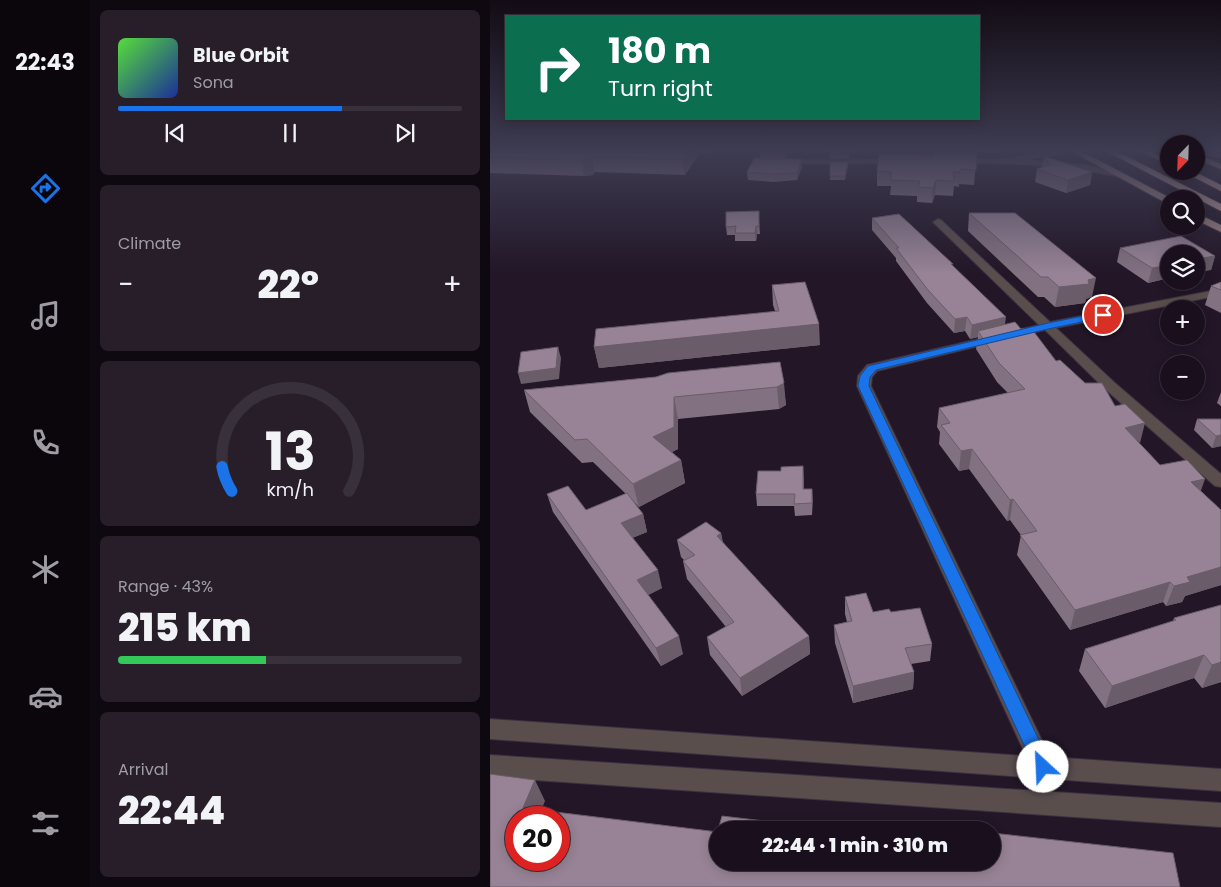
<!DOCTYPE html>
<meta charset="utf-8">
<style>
body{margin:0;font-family:Poppins,sans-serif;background:#271e2a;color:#f1f3f6;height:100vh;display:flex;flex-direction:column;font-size:19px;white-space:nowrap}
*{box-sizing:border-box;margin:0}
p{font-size:16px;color:#9f9da4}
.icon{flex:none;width:28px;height:28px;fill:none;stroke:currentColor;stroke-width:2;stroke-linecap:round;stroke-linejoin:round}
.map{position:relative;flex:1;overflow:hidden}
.side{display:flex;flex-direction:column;gap:10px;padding:10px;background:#0e0910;width:400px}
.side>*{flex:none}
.banner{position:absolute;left:15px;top:15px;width:475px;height:105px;border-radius:0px;box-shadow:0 2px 12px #0003,0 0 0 1px #38303b;background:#0b6e4f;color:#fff;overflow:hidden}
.needle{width:32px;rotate:203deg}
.tools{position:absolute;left:670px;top:135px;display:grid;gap:10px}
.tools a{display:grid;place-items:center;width:45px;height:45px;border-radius:50%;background:#1a101d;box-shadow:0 2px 12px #0003,0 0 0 1px #38303b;font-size:25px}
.speed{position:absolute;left:15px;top:806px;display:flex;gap:10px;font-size:25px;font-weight:700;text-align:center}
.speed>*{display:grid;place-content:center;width:65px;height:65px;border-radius:50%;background:#1a101d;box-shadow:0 2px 12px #0003,0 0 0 1px #38303b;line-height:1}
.speed .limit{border:8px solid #d22;background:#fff;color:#111}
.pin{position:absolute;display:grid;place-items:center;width:42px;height:42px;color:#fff;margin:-21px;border:2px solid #fff;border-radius:50%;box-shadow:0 1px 5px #0007}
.me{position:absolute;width:55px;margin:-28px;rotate:335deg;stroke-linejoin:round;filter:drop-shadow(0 0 4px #0008)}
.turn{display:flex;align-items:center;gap:18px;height:105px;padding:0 20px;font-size:22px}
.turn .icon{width:65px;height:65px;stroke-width:2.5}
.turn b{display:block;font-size:35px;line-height:42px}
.big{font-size:38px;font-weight:800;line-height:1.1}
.side .card{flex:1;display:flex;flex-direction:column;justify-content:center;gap:8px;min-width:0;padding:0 18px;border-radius:8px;background:#271e2a}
.side .dial{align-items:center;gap:0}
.dial svg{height:130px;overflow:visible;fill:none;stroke:#38303b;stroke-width:7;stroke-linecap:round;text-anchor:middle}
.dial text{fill:#f1f3f6;stroke:none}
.song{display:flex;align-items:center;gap:15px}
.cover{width:60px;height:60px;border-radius:8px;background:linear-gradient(135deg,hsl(110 70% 55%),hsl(230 70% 35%))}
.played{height:5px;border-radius:2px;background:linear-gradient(90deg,#1a73e8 65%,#38303b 65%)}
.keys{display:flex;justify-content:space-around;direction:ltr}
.heat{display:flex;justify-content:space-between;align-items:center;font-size:28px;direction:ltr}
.charge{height:8px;border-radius:4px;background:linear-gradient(90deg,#34c759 43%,#38303b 0)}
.trip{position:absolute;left:219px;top:821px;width:292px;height:50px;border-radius:25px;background:#1a101d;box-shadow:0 2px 12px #0003,0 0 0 1px #38303b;font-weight:800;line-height:50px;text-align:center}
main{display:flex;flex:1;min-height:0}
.menu{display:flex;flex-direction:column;width:90px;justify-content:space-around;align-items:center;background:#0a060c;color:#9f9da4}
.menu .icon{width:35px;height:35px}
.menu .current{color:#1a73e8}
.menu b{font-size:22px;color:#f1f3f6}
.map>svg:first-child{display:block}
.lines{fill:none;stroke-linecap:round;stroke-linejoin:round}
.minor-casing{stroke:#3b3040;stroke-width:2}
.major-casing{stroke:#3b3040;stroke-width:2}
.highway-casing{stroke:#3b3040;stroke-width:2}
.minor{fill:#5a4e4d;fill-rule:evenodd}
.major{fill:#998080;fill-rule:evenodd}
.highway{fill:#b29493;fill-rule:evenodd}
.wall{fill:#827180}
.shaded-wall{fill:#6a5c68}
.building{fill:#978395;stroke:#6a5c68;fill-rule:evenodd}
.route{fill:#1a73e8;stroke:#114b97}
</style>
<main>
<nav class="menu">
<b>22:43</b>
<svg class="icon current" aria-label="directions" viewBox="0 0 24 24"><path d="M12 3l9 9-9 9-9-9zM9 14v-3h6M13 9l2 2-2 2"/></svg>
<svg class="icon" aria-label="music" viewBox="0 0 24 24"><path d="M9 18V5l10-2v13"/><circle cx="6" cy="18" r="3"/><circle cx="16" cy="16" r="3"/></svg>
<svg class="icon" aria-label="phone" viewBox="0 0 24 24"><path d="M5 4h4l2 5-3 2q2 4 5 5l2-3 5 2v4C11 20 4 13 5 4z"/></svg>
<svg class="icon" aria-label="climate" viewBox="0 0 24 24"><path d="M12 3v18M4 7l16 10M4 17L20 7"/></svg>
<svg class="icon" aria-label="car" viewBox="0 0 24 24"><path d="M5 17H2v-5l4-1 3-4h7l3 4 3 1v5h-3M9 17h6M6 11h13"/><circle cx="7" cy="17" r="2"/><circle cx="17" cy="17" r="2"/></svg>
<svg class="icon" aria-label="filters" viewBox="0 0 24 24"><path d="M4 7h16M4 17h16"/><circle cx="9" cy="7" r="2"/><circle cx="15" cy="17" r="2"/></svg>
</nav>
<section class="side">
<div class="card">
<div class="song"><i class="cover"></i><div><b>Blue Orbit</b><p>Sona</p></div></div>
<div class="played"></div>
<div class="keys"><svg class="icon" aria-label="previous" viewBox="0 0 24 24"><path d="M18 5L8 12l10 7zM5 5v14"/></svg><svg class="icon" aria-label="pause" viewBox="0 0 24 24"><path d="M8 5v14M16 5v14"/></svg><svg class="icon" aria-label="next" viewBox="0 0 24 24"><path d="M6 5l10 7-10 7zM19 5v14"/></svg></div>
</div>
<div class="card"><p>Climate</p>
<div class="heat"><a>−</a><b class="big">22°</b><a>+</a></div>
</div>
<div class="card dial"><svg viewBox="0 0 100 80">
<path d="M14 69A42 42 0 1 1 86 69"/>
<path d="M14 69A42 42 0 0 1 8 54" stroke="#1a73e8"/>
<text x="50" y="56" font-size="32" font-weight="700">13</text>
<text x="50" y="72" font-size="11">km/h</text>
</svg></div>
<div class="card"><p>Range · 43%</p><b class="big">215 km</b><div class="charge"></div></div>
<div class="card"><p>Arrival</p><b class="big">22:44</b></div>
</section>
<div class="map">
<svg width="731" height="887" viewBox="0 0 731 887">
<rect width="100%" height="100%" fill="#221627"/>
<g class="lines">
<defs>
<path id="minor" d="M 566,150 L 577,150 L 566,155 L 536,160 L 597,165 L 633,174 L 629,177 C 576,165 521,163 466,163 L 462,161 L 466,159 L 514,159 Z
M 706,150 L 731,153 L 731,157 L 706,154 Z
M 408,159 L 412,161 L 411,163 L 293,164 L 289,162 L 293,160 Z
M 448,219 L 451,220 L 560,322 L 731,289 L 731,295 L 566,328 L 625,383 L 731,474 L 731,487 L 725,486 L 615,389 L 555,330 L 387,371 L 382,377 L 381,386 L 560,757 L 731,769 L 731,791 L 0,739 L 0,719 L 536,756 L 367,386 L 368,376 L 377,365 L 549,325 L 445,224 L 443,222 Z
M 0,755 L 731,803 L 731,827 L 0,777 Z"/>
<path id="major" d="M 579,150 L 589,150 L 682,199 L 679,199 L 679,204 L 676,203 Z
M 706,154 L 731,164 L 731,169 L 706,159 Z
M 706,213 L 731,225 L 731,232 L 706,220 Z"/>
<path id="highway" d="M 614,150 L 624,150 L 731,204 L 731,211 Z
M 648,150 L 658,150 L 679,160 L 679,165 Z
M 692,171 L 703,171 L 731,185 L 731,191 Z"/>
</defs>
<use href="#minor" class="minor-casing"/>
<use href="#major" class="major-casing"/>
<use href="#highway" class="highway-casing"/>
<use href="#minor" class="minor"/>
<use href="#major" class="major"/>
<use href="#highway" class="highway"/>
</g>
<path class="wall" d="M 0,150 L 224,150 L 221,154 L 209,154 L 195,175 L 105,172 L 103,175 L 94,176 L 0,173 Z
M 270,150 L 297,150 L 295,159 L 312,167 L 307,180 L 283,182 L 258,180 L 257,172 L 270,158 Z
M 339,150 L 360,150 L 359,158 L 340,159 Z
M 447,150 L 508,150 L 508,153 L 487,152 L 484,185 L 469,184 L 469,187 L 464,186 L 463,196 L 445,195 L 442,203 L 427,202 L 427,196 L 400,195 L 401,186 L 387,186 L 387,171 L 444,155 Z
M 554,156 L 602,172 L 600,185 L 576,193 L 545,182 L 547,169 L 552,168 Z
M 340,162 L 358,162 L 358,166 L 355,180 L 340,180 Z
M 479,213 L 602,297 L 596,299 L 595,303 L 565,307 L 554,297 L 548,297 L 478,231 Z
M 382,218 L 463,266 L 515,325 L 566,361 L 625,406 L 649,443 L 670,465 L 711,491 L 731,510 L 731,585 L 695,596 L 692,602 L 676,606 L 673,602 L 580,630 L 527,555 L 531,535 L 520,520 L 517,521 L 479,469 L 469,471 L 449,444 L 450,432 L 447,427 L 449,408 L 518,393 L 507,382 L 486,349 L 488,337 L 480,339 L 475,331 L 464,333 L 437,303 L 406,261 L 406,258 L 382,230 Z
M 269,219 L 270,234 L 267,234 L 266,241 L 245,241 L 245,235 L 237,235 L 236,227 Z
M 630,248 L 725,256 L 721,270 L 679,254 L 679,278 L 658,283 L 627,262 Z
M 731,282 L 731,313 L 715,305 L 721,286 Z
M 282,285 L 330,345 L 109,368 L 104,347 L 285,311 L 283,305 Z
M 290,362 L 296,405 L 289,409 L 188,419 L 188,449 L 182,452 L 191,460 L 195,483 L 149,507 L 143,501 L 153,514 L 157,532 L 142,538 L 172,588 L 158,595 L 193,654 L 171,666 L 63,512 L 57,494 L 96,510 L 136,494 L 103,462 L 92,463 L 40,412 L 34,390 L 166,377 Z
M 731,392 L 731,406 L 727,403 Z
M 707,419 L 731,419 L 731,446 L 722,448 L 704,430 Z
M 314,478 L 314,489 L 322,489 L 322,515 L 305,516 L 304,506 L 267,506 L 266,494 Z
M 231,533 L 233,543 L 319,636 L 320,654 L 252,696 L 220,655 L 217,637 L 236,627 L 197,579 L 193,561 L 194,560 L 191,557 L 187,540 Z
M 355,597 L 383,612 L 401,612 L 442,644 L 440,661 L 421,664 L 424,672 L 423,689 L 363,703 L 345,643 L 344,625 L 357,622 L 355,614 Z
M 731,605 L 731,682 L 712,688 L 704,678 L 615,708 L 589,671 L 595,649 L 683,621 L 684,618 Z"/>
<path class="shaded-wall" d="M 199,150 L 208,150 L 209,154 L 195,175 L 192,159 Z
M 295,150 L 297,150 L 295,159 Z
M 102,157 L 105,172 L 103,175 L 94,176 L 91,160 Z
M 312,159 L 312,167 L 307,180 L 307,173 Z
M 602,172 L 600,185 L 576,193 L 578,180 Z
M 446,180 L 445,195 L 442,203 L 443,188 Z
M 266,226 L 267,234 L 266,241 L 265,233 Z
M 725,256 L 721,270 L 706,273 L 706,259 Z
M 679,265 L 679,278 L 658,283 L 662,268 Z
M 606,278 L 602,297 L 596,299 L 595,303 L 565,307 L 569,287 Z
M 477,317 L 475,331 L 464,333 L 465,319 Z
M 516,317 L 514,331 L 488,331 L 488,337 L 480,339 L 482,325 Z
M 329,324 L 330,345 L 109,368 L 104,347 Z
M 68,347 L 71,358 L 69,379 L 31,384 L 28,373 Z
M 294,383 L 296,405 L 289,409 L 287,387 Z
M 184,397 L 188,419 L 188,449 L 168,459 L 163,437 Z
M 655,423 L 650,443 L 635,428 Z
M 731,435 L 731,446 L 722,448 L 726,436 Z
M 482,449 L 479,469 L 469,471 L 471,451 Z
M 191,460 L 195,483 L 149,507 L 143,484 Z
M 313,466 L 314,478 L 313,501 Z
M 715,479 L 708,499 L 701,482 Z
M 322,489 L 323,501 L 322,515 Z
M 523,499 L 520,520 L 517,521 L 520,500 Z
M 153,514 L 157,532 L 135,541 L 131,523 Z
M 231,533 L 234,551 L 227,536 Z
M 731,567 L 731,585 L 695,596 L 692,602 L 676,606 L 684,586 L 697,577 Z
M 168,570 L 172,588 L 152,598 L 147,580 Z
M 680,582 L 673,602 L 580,630 L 585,610 Z
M 189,636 L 193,654 L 171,666 L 166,648 Z
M 319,636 L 320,654 L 252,696 L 250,678 Z
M 714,655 L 704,678 L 615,708 L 622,686 Z
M 731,662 L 731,682 L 712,688 L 722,665 Z
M 424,672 L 423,689 L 363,703 L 363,686 Z
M 45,780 L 55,801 L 48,818 L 33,808 Z"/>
<path class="building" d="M 0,150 L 199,150 L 192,159 L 102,157 L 100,159 L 91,160 L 0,157 Z
M 270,150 L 295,150 L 295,151 L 269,152 Z
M 339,150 L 360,150 L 359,154 L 340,154 Z
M 445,151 L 487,151 L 486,170 L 470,169 L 470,172 L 463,172 L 464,181 L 446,180 L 443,188 L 428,187 L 430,181 L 401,180 L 401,172 L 387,171 L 389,154 L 444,155 Z
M 554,156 L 602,172 L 578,180 L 547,169 L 560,165 Z
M 264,158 L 312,159 L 307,173 L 282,174 L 257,172 Z
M 340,162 L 358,162 L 355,176 L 340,176 Z
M 269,211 L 269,226 L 266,226 L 265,233 L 245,233 L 246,226 L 236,227 L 236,212 Z
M 479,213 L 525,213 L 606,278 L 598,280 L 599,284 L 569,287 L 558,277 L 551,277 Z
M 409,214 L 463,264 L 461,264 L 516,317 L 482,325 L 477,317 L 465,319 L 438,290 L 406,248 L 409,248 L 382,218 Z
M 691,236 L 725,256 L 706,259 L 706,254 L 679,254 L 679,265 L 662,268 L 630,248 Z
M 315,282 L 329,324 L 104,347 L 106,329 L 289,311 L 282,285 Z
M 731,282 L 731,290 L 721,286 Z
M 525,322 L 531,329 L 541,328 L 566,361 L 570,360 L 595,383 L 612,383 L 625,406 L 635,404 L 655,423 L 635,428 L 670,465 L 697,460 L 715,479 L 701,482 L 731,510 L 731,567 L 697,577 L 700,582 L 684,586 L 680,582 L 585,610 L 530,535 L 547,531 L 523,499 L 520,500 L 482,449 L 471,451 L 451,425 L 460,423 L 449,408 L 535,389 L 509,363 L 488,331 Z
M 68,347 L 66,368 L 28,373 L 31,352 Z
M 290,362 L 294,383 L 287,387 L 184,397 L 184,427 L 163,437 L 191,460 L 143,484 L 97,439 L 85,440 L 34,390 L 166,377 L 178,373 Z
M 707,419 L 731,419 L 731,435 L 726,436 Z
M 313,466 L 313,489 L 322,489 L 322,503 L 304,504 L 305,494 L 266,494 L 268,471 L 291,471 L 291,467 Z
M 78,486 L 96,510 L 137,493 L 153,514 L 131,523 L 168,570 L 147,580 L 189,636 L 166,648 L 57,494 Z
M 216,522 L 231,533 L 227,536 L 319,636 L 250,678 L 217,637 L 244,622 L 193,561 L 205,555 L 187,540 Z
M 376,593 L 383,612 L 399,609 L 401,612 L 430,608 L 442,644 L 415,648 L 424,672 L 363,686 L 344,625 L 362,621 L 355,597 Z
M 731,605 L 731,662 L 722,665 L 714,655 L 622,686 L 595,649 L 686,620 L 684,618 Z
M 0,774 L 45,780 L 33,808 L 228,832 L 228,862 L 502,862 L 502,833 L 683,853 L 690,887 L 0,887 ZM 26,818 L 69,818 L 69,860 L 26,860 Z
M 232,816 L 343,829 L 344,824 L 397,830 L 228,830 Z
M 460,828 L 474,830 L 460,830 Z"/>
<linearGradient id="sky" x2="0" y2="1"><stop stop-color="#130c15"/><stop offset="0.55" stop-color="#3e3c52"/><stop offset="1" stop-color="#3e3c52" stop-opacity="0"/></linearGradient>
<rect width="731" height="274" fill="url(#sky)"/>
<path class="route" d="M 613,312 L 618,315 L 616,317 L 558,329 L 386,370 L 380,377 L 379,386 L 562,767 L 559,773 L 553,775 L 547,773 L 368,386 L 370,376 L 378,366 L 558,323 Z"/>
</svg>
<div class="tools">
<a><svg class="needle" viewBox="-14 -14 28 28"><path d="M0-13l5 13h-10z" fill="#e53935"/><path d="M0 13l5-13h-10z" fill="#9f9da4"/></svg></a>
<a><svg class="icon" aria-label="search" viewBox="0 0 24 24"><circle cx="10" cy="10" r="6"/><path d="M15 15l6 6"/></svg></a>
<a><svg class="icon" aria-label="layers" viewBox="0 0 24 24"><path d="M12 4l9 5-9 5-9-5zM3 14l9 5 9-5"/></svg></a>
<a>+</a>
<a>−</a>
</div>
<div class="speed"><div class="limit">20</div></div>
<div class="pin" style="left:613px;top:315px;background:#d93025"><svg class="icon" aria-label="arrive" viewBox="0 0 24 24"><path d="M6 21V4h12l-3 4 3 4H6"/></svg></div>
<svg class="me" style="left:553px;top:767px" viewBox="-20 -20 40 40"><circle r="19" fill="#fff"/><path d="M0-13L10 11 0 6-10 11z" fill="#1a73e8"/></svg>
<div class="trip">22:44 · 1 min · 310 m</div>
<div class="banner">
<div class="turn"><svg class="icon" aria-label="right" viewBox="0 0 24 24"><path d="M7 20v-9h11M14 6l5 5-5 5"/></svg><div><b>180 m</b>Turn right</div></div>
</div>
</div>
</main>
